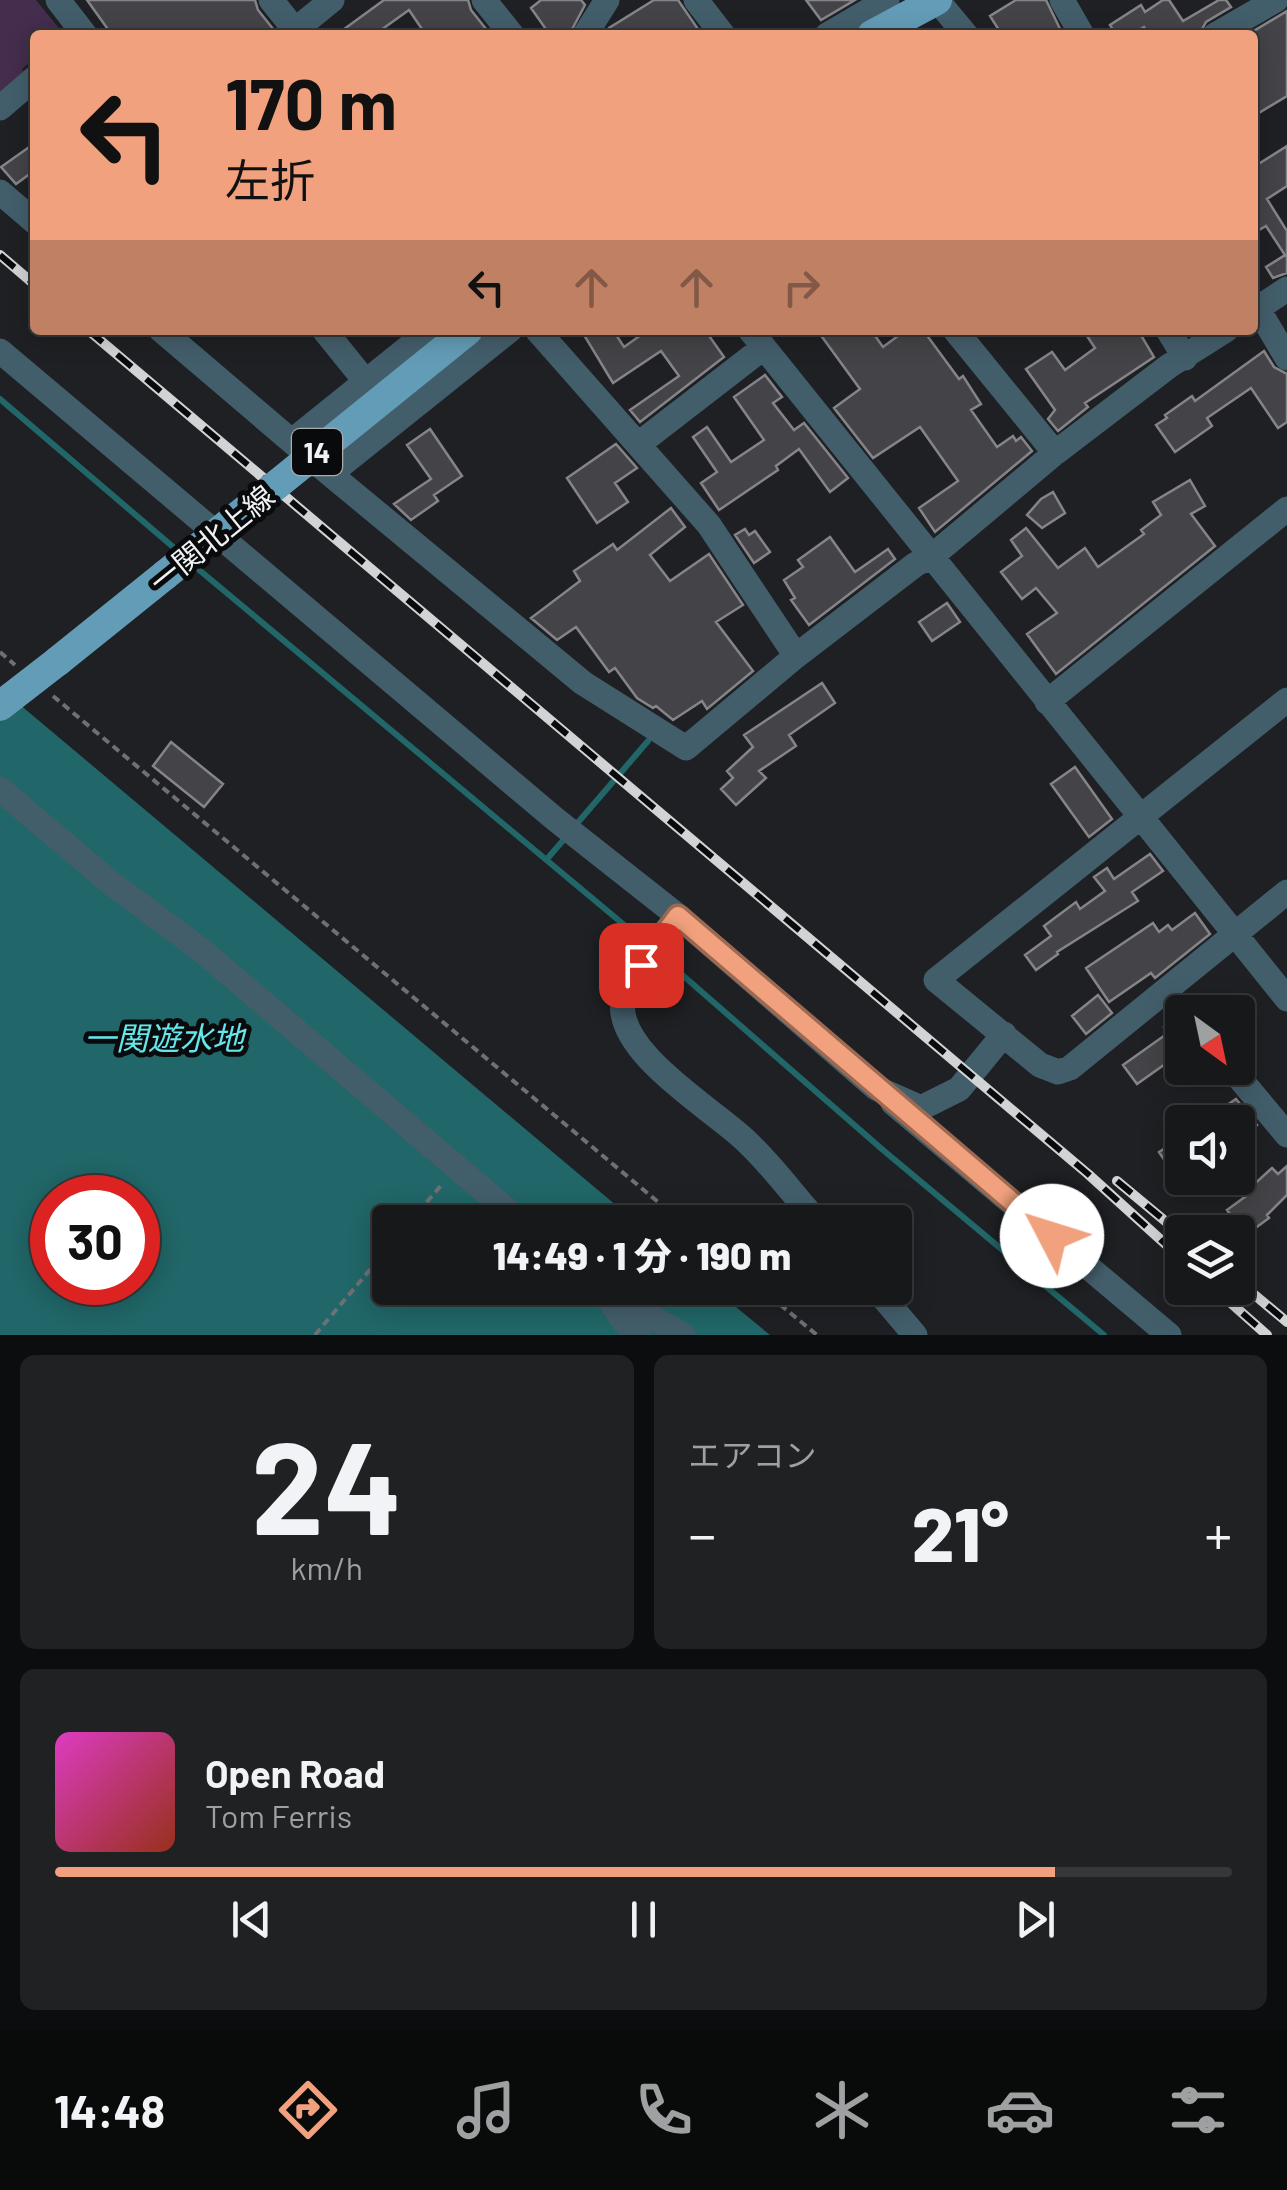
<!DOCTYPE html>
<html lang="ja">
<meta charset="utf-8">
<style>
body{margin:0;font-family:Barlow,"Noto Sans JP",sans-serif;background:#1f2123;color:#f1f3f6;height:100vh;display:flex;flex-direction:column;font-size:38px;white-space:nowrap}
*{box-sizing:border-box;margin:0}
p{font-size:32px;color:#9ea0a2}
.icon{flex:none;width:55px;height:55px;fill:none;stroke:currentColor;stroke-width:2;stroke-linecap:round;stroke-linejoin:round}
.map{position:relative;height:1335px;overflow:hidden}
.drawer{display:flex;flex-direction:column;gap:20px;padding:20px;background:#0c0d0e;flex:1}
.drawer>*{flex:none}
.top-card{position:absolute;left:30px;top:30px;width:1228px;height:305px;border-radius:10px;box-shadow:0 5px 25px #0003,0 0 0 2px #353739;background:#f1a17d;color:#111;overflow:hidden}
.needle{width:65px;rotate:147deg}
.controls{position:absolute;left:1165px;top:995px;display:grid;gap:20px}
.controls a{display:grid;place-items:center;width:90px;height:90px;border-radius:10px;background:#16181a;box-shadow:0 5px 25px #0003,0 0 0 2px #353739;font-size:50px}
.speed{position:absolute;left:30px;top:1175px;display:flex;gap:20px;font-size:50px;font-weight:700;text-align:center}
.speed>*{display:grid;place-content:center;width:130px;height:130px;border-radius:50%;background:#16181a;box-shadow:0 5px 25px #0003,0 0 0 2px #353739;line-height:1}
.speed .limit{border:15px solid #d22;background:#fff;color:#111}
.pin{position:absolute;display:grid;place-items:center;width:85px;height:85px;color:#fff;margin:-42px;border-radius:20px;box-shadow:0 5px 15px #0006}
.me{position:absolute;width:110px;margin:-55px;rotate:310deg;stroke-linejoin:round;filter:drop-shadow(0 0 8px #0008)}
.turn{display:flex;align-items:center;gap:35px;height:210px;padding:0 30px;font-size:45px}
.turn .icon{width:130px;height:130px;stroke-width:2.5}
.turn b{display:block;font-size:70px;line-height:85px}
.lanes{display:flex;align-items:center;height:95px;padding:0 30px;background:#0003;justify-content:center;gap:50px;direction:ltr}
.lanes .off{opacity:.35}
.big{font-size:75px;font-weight:800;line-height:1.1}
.drawer .card{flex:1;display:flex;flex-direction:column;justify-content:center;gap:15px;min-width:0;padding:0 35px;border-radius:15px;background:#1f2123}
.drawer .dial{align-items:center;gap:0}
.dial b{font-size:130px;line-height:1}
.song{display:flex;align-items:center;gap:30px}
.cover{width:120px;height:120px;border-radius:15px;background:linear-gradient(135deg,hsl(310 70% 55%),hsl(10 70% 35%))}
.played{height:10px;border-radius:5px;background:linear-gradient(90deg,#f1a17d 85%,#353739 85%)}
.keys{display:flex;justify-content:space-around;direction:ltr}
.heat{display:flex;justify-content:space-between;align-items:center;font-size:55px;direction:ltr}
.drawer .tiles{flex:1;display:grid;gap:20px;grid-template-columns:1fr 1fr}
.card:last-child{grid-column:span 2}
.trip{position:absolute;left:372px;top:1205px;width:540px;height:100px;border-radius:10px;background:#16181a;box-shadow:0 5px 25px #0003,0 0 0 2px #353739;font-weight:800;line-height:100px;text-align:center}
.tabs{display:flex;height:160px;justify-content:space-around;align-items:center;background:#090a0a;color:#9ea0a2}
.tabs .icon{width:70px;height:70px}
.tabs .active{color:#f1a17d}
.tabs b{font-size:45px;color:#f1f3f6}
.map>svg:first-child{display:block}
.green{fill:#442d4d}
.water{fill:#216668;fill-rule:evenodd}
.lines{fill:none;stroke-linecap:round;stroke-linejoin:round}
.stream{stroke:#216668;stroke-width:6}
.building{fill:#444448;stroke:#848489;stroke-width:2.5}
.path{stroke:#6e7073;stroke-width:4;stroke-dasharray:8 5;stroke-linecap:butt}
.minor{stroke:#435e6b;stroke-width:25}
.major{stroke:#639cb6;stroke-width:30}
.rail-casing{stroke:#d1d3d5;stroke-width:10}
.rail{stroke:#090a0b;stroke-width:6;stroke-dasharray:19;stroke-linecap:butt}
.major-bridge{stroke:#639cb6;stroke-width:30}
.route-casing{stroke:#9d6951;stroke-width:25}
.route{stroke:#f1a17d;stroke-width:18}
.labels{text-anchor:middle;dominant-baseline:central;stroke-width:10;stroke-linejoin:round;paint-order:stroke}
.shield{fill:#090a0b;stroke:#aaacad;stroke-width:2.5}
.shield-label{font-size:28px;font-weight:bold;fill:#eff1f3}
.street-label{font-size:30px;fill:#eff1f3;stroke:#090a0b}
.water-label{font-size:32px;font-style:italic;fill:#64e6eb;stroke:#090a0b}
</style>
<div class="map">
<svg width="1287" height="1335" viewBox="0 0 1287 1335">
<rect width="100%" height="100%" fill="#1e2023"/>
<path class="green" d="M 0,0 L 36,0 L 58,27 L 59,35 L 35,35 L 35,57 L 22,69 L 26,75 L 0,100 Z"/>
<path class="water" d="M 0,688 L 636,1222 L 390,1222 L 390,1288 L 713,1288 L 770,1335 L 0,1335 ZM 52,1198 L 138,1198 L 138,1282 L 52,1282 Z"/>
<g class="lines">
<path class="stream" d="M 0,399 L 179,552
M 192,564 L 647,944
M 574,827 L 648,741
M 547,859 L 566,837
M 656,952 L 883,1150 L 1104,1335"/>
</g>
<path class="building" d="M 87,0 L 255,0 L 258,10 L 274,30 L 273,35 L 112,35 Z
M 384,0 L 468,0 L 471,10 L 486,29 L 477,35 L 426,35 L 409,10 L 374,35 L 336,35 Z
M 541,0 L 581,0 L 585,5 L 569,35 L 550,35 L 531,8 Z
M 654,0 L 678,0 L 702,35 L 604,35 L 609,28 Z
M 806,0 L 855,0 L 821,20 Z
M 1016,0 L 1046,0 L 1063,35 L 1002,35 L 990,16 Z
M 1163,0 L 1169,0 L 1183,21 L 1219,0 L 1226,0 L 1231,7 L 1206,22 L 1199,35 L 1149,35 L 1144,27 L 1131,35 L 1116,35 L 1110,25 L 1141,5 L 1145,12 Z
M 1287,11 L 1287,96 L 1252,117 L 1252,32 Z
M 35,143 L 35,170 L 16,184 L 1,167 Z
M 1287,146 L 1287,186 L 1267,199 L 1287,231 L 1287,273 L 1273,278 L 1266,267 L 1285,255 L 1266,226 L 1252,234 L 1252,168 Z
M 581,330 L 613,330 L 624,347 L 648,330 L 705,330 L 724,357 L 640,422 L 630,410 L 679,376 L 661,351 L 613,383 Z
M 817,330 L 871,330 L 883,347 L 906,330 L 923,330 L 959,379 L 963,376 L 981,404 L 971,410 L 997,447 L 1013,436 L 1016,441 L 1021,437 L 1032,451 L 935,532 L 919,508 L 958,481 L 920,427 L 873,458 L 834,408 L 860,389 Z
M 1083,330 L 1138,330 L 1154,357 L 1085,403 L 1088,407 L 1058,431 L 1048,419 L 1055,410 L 1026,369 L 1052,352 L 1065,370 L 1095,348 Z
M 1264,351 L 1274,367 L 1287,374 L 1287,422 L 1278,428 L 1251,388 L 1207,418 L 1212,426 L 1175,452 L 1156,425 L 1167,418 L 1165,415 L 1192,396 L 1195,401 Z
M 765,375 L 782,397 L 773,403 L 794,430 L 804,423 L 848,478 L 830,492 L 799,449 L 776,466 L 778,470 L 719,510 L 701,483 L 717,472 L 693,437 L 707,427 L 731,462 L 764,440 L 734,397 Z
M 430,429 L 462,476 L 434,495 L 438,501 L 411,520 L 394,504 L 431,479 L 407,445 Z
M 616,444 L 637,468 L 615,483 L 628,502 L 597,523 L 567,478 Z
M 1190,480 L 1205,506 L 1191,514 L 1215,546 L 1056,674 L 1027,634 L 1057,613 L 1036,588 L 1022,599 L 1001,572 L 1022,556 L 1011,540 L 1026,528 L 1058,568 L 1085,548 L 1098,567 L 1144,534 L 1141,530 L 1161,515 L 1153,502 Z
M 1053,492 L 1065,513 L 1042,528 L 1027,515 L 1041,499 Z
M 671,508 L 685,527 L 650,555 L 670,581 L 709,554 L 743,605 L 716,622 L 753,671 L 707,709 L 702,701 L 673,720 L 656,706 L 653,708 L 637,698 L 615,668 L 609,672 L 576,627 L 557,640 L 531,618 L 580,581 L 574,571 L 613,544 L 617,550 Z
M 745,529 L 749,535 L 755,531 L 770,552 L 754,563 L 735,535 Z
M 830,537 L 855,572 L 888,549 L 895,559 L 809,625 L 791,600 L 795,598 L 784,580 L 803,567 L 798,560 Z
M 947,603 L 960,622 L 932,641 L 919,622 Z
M 822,683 L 835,703 L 789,735 L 796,746 L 759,771 L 766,778 L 736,805 L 721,789 L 733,778 L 727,771 L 753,747 L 744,735 Z
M 171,742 L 223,784 L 204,807 L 153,766 Z
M 1075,767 L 1112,819 L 1089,837 L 1051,784 Z
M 1150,854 L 1163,871 L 1132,892 L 1138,901 L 1057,952 L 1058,954 L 1036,970 L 1025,955 L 1051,936 L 1044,926 L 1076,902 L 1080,909 L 1105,891 L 1094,877 L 1107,868 L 1114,879 Z
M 1195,913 L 1210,934 L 1155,978 L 1151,973 L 1109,1002 L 1086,968 L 1153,923 L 1159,932 L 1168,925 L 1172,930 Z
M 1098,995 L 1112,1013 L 1086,1034 L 1072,1016 Z
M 1182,1013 L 1182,1052 L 1137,1084 L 1123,1065 L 1168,1033 L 1164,1027 Z
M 1236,1099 L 1257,1125 L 1238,1138 L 1238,1122 L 1202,1122 Z
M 1182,1137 L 1182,1186 L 1159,1152 Z
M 1287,1166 L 1287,1195 L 1267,1215 L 1269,1218 L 1246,1235 L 1227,1210 L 1253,1191 L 1250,1188 L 1272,1168 L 1278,1174 Z"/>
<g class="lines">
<path class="path" d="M 0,652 L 15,665
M 53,696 L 682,1222
M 410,1222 L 443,1183
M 760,1288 L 817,1335
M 315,1335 L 390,1246"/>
<path class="minor" d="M 58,0 L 85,35
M 271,0 L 299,35
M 484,0 L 512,35
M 696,0 L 723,35
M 937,0 L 966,35
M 1062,0 L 1082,35
M 289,35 L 332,0
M 585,35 L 607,0
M 827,35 L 887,0
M 1215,35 L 1276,0
M 0,108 L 35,78
M 0,192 L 35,222
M 1258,309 L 1287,358
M 1252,312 L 1287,289
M 161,330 L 330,474 L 583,683 L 686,748 L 796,656 L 916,564 L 931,557 L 1055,453 L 1169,366 L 1226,330
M 324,330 L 366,382
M 537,330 L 709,525 L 796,656
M 750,330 L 1287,999
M 955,330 L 1055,453
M 1168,330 L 1185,358
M 0,351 L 555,819 L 678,916
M 292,441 L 430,330
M 640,443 L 763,348
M 330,474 L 510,330
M 1287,700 L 936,980 L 1040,1065 L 1058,1072 L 1070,1068 L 1287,892
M 1047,702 L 1287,509
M 0,789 L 111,883 L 200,949 L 521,1222
M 1231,1068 L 1287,1135
M 893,1103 L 1169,1335
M 818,1222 C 794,1196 772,1165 746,1141 C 713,1109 614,1052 623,1000 C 628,970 660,940 678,916 L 876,1088 L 921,1108 L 959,1089 L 1004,1034
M 599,1288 L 683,1335
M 875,1288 L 915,1335
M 607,1296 L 625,1323 L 639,1335"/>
<path class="major" d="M 872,35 L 937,0
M 58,661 L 165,575"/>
<defs>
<path id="rail" d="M 0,255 L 35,285
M 88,330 L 1088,1174 L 1182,1259
M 1117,1181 L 1182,1235
M 1238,1281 L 1287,1322
M 1214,1288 L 1267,1335"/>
</defs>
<use href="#rail" class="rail-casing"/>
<use href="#rail" class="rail"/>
<path class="major-bridge" d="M 165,575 L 468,330
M 0,706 L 58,661"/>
</g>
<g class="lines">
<defs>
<path id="route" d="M 641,965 L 678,916 L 1052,1236"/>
</defs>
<use href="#route" class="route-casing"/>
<use href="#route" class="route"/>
</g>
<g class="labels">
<rect class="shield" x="292" y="429" width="50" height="46" rx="8"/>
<g class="shield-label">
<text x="317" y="452">14</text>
</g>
<g class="street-label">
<text transform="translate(211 538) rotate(-39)">一関北上線</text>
</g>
<g class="water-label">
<text x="164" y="1037">一関遊水地</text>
</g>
</g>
</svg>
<div class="controls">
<a><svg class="needle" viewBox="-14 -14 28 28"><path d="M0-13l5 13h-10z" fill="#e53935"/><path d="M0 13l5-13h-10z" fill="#9ea0a2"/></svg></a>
<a><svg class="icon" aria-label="sound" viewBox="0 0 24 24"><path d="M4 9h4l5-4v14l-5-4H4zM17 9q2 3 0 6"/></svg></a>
<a><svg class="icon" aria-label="layers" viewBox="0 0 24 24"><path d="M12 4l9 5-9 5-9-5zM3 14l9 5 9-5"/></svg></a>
</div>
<div class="speed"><div class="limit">30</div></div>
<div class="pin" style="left:641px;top:965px;background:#d93025"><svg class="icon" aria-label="arrive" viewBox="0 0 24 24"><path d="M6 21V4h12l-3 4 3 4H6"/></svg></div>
<svg class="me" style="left:1052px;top:1236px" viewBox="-20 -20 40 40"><circle r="19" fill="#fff"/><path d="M0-13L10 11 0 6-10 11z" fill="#f1a17d"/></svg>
<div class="trip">14:49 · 1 分 · 190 m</div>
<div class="top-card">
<div class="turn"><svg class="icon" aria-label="left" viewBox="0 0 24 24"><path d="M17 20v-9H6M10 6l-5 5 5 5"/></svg><div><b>170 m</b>左折</div></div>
<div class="lanes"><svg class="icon" aria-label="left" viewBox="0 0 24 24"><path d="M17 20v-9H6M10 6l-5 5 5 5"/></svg><svg class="icon off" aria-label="ahead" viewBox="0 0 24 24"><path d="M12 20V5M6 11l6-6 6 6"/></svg><svg class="icon off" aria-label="ahead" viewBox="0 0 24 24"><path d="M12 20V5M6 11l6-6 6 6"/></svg><svg class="icon off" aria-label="right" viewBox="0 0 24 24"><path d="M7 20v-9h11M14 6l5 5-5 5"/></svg></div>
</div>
</div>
<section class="drawer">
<div class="tiles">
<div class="card dial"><b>24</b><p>km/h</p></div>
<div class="card"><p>エアコン</p>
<div class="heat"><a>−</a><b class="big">21°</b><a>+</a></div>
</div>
<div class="card">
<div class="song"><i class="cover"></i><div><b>Open Road</b><p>Tom Ferris</p></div></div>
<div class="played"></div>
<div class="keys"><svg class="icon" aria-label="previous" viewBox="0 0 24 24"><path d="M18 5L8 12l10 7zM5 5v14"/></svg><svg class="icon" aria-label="pause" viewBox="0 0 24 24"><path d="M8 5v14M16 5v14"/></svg><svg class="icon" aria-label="next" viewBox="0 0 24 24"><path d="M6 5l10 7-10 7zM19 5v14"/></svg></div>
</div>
</div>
</section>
<nav class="tabs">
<b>14:48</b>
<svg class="icon active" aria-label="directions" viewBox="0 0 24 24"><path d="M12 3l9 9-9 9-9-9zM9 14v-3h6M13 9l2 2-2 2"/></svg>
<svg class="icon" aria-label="music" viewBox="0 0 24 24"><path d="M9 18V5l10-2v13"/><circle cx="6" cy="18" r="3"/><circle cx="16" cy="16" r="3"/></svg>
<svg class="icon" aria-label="phone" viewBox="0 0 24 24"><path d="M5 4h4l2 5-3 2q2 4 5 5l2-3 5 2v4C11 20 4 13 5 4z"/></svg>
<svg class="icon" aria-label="climate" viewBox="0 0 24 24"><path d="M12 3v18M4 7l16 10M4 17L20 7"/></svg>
<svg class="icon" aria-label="car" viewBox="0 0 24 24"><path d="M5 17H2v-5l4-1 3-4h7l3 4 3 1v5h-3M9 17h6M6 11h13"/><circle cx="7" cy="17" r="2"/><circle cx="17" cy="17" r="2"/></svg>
<svg class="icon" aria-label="filters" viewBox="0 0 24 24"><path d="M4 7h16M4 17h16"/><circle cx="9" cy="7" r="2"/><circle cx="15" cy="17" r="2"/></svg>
</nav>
